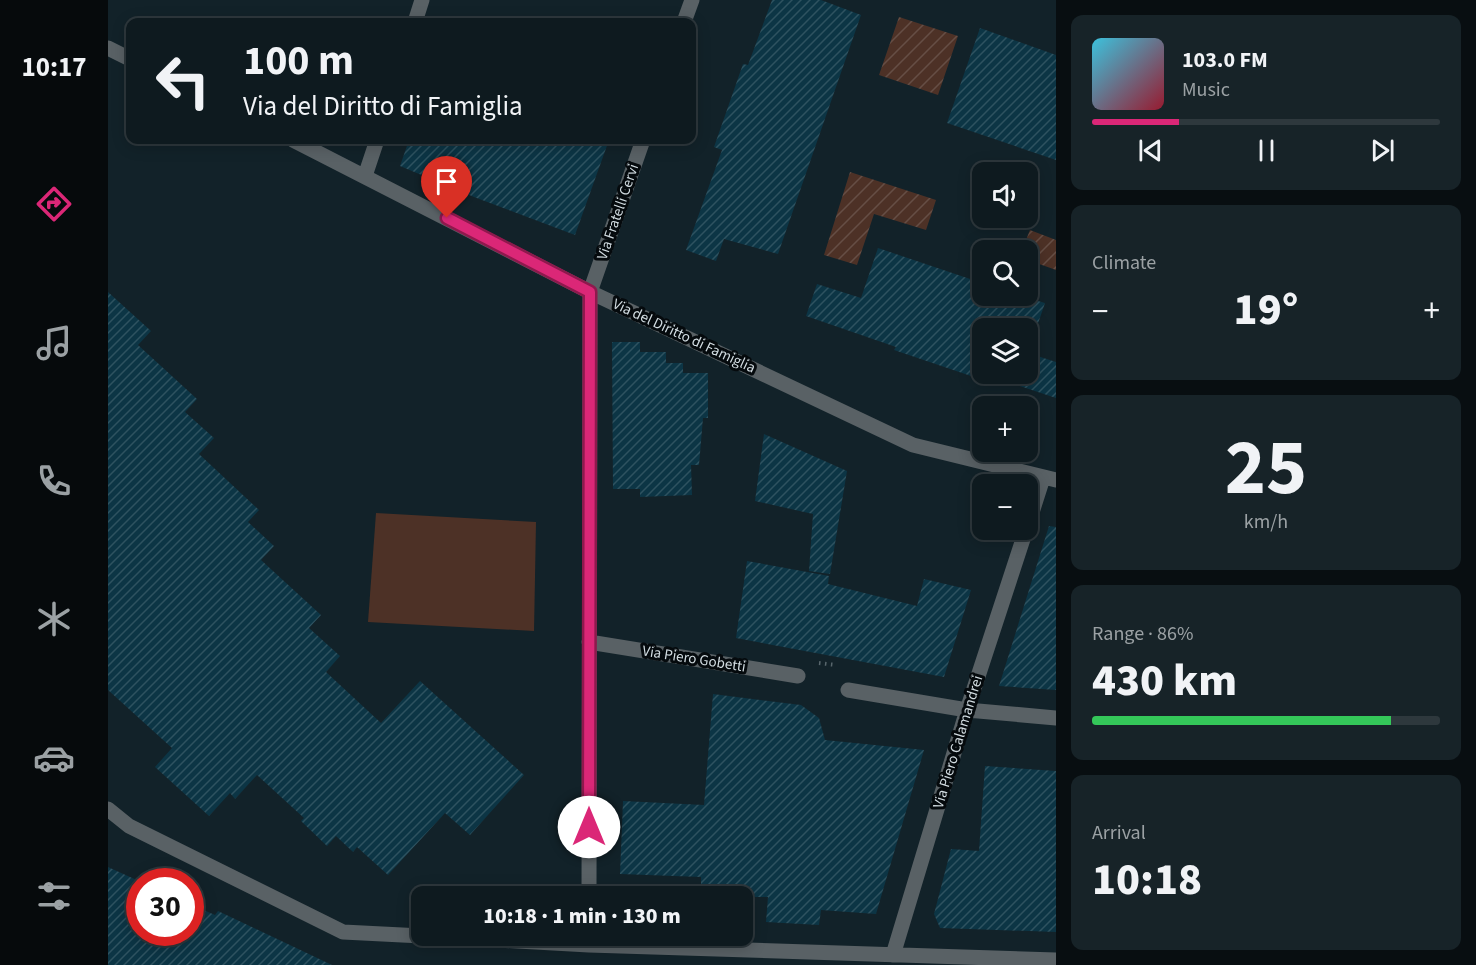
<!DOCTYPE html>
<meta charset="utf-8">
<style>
body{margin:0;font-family:"Source Sans 3",sans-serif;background:#172328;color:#f1f3f6;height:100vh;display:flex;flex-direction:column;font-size:22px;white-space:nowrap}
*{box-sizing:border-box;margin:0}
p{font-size:20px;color:#9ba1a4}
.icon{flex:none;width:33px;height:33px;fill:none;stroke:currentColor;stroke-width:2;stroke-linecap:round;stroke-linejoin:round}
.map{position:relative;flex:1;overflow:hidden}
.sheet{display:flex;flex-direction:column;gap:15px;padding:15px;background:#080e11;width:420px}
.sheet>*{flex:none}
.top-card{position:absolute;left:18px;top:18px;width:570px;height:126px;border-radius:12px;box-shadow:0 3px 15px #0003,0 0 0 2px #2e383d;background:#0e1a1f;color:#f1f3f6;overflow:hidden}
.buttons{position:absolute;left:864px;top:162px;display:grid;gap:12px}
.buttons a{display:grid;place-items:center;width:66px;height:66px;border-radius:12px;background:#0e1a1f;box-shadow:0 3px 15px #0003,0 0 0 2px #2e383d;font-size:30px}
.speed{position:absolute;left:18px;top:868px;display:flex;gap:12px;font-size:30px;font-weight:700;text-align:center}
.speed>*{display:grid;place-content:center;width:78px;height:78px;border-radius:50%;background:#0e1a1f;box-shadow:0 3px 15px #0003,0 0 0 2px #2e383d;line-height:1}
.speed .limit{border:9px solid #d22;background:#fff;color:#111}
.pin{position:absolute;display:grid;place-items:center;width:51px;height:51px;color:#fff;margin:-62px -26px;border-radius:50% 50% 50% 0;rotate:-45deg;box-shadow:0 0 6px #0007}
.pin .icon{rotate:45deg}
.me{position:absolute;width:66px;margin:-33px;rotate:0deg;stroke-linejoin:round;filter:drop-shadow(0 0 4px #0008)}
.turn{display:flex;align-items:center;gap:21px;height:126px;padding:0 18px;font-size:27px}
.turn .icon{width:78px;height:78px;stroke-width:2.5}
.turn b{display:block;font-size:42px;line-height:51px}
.big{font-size:45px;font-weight:800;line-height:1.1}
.sheet .widget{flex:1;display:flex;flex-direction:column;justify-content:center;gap:9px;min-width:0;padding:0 21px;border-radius:12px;background:#172328}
.sheet .dial{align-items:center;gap:0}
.dial b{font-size:78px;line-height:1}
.song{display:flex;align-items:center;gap:18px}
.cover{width:72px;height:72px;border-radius:9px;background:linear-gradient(135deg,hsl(190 70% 55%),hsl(350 70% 35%))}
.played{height:6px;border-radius:3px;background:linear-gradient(90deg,#db2777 25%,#2e383d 25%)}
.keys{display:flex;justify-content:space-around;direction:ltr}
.heat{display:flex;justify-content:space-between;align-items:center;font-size:33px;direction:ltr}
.charge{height:9px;border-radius:4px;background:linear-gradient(90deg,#34c759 86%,#2e383d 0)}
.trip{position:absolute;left:303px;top:886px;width:342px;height:60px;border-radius:12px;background:#0e1a1f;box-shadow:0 3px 15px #0003,0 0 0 2px #2e383d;font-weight:800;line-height:60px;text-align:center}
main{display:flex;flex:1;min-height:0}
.dock{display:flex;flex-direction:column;width:108px;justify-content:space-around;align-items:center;background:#060a0c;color:#9ba1a4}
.dock .icon{width:42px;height:42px}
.dock .on{color:#db2777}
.dock b{font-size:27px;color:#f1f3f6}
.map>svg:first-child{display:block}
.garden{fill:url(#garden-furrows)}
.pitch{fill:#4d3126}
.building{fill:url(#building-hatch)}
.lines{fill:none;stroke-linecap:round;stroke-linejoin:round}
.path{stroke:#59676d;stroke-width:4;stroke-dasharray:1.5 4.5;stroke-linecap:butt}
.minor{stroke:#596165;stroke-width:15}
.route-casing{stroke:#8e194d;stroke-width:15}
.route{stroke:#db2777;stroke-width:10}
.labels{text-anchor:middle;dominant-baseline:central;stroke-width:6;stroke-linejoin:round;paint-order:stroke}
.street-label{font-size:15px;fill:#d2dce1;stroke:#050a0d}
</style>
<main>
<nav class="dock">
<b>10:17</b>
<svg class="icon on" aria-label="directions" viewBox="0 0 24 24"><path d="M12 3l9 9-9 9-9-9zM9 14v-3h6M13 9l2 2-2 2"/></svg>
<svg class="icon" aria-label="music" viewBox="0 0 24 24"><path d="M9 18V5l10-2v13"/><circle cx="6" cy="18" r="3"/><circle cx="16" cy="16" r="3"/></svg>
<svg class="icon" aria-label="phone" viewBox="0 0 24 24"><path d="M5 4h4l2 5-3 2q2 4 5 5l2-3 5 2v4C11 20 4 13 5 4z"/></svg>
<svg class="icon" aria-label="climate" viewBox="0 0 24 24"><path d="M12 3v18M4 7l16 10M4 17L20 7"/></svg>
<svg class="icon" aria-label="car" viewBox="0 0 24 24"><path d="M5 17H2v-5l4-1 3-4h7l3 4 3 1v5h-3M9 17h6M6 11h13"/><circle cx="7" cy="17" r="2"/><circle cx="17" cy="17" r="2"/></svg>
<svg class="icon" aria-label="filters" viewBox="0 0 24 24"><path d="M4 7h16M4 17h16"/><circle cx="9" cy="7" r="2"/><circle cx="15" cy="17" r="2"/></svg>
</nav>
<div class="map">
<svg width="948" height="965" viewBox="0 0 948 965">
<defs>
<pattern id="garden-furrows" width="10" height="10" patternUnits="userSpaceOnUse" patternTransform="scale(1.5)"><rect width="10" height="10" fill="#4d3126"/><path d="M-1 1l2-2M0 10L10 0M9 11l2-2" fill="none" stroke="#664e45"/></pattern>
<pattern id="building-hatch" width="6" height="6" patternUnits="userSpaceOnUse" patternTransform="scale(1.5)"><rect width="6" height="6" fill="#0c3545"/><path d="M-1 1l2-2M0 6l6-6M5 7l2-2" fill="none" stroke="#2e5260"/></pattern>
</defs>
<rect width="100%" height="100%" fill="#122229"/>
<path class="garden" d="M 791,17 L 850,36 L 830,95 L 771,75 Z
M 742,172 L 828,200 L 818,230 L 766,214 L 749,265 L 716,255 Z
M 922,230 L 948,240 L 948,270 L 920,260 L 920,250 L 914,250 Z"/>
<path class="pitch" d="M 268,513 L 428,522 L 426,631 L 260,622 Z"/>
<path class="building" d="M 664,0 L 713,0 L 753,15 L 670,254 L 616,239 L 608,261 L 578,250 L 614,150 L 606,147 L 635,64 L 640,65 Z
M 872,28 L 948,55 L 948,160 L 839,123 Z
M 301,140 L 501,140 L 467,235 L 366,197 L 292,166 Z
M 770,248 L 874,283 L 874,296 L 913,296 L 937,303 L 920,353 L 948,362 L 948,398 L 875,374 L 920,374 L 920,328 L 874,328 L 874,373 L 865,370 L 863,376 L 786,350 L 788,347 L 698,316 L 709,284 L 753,298 Z
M 0,292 L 43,331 L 30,345 L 89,399 L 77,412 L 106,438 L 91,454 L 151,510 L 140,522 L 166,546 L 153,560 L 213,615 L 201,628 L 232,656 L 218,672 L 273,723 L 312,681 L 416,775 L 362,835 L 337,813 L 280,875 L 249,847 L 245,852 L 228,836 L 219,846 L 193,821 L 196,818 L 149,775 L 127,799 L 122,793 L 101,816 L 47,767 L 64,748 L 0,690 Z
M 504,342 L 532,342 L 532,352 L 558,352 L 558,363 L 575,363 L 575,373 L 600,373 L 600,418 L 595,418 L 591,465 L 583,465 L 584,495 L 532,497 L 532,489 L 505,489 Z
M 656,434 L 739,471 L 722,574 L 701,571 L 705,514 L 647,501 Z
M 941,526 L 948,527 L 948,690 L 891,686 Z
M 639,561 L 721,576 L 720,584 L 809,606 L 816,579 L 863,590 L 836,677 L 628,638 Z
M 605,694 L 693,705 L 711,718 L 717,740 L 816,750 L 768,914 L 713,910 L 711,925 L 658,922 L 660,897 L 593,897 L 593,877 L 512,874 L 515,801 L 596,805 Z
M 877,766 L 948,771 L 948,932 L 832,928 L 826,914 L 843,849 L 871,851 Z
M 0,867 L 33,882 L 32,933 L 82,933 L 82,904 L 107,915 L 110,911 L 224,965 L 0,965 Z"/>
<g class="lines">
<path class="path" d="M 711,663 L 728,665"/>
<path class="minor" d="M 307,22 L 314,0
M 576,22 L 584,0
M 0,48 L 22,59
M 185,140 L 482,292 L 805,445 L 948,480
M 257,176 L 269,140
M 920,525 L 935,478
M 481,642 L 690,676
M 740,690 L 859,710 L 948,718
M 0,809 L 21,826 L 235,932 L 314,936
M 481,897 L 482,292 L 535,140
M 316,936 L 481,945 L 948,960
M 785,955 L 859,710 L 918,530"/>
</g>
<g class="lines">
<defs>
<path id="route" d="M 339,218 L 482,292 L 481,827"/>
</defs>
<use href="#route" class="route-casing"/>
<use href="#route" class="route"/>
</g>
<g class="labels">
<g class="street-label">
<text transform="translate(510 212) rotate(-71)">Via Fratelli Cervi</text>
<text transform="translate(576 336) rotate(25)">Via del Diritto di Famiglia</text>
<text transform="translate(586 659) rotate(9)">Via Piero Gobetti</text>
<text transform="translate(850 742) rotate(-73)">Via Piero Calamandrei</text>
</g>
</g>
</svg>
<div class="buttons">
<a><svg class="icon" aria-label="sound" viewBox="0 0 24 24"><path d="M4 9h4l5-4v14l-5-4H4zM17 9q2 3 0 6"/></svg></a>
<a><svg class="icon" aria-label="search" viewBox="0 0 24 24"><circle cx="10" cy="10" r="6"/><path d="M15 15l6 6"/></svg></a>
<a><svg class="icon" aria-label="layers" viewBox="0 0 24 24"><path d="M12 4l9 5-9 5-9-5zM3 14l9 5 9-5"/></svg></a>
<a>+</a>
<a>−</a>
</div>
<div class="speed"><div class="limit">30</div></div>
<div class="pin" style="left:339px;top:218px;background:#d93025"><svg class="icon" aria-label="arrive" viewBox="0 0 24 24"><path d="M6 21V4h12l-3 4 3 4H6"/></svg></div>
<svg class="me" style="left:481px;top:827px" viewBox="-20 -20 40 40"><circle r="19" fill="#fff"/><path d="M0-13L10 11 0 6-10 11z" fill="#db2777"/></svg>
<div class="trip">10:18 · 1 min · 130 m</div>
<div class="top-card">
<div class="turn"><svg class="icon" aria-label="left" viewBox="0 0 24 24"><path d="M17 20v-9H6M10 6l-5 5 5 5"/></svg><div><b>100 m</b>Via del Diritto di Famiglia</div></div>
</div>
</div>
<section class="sheet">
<div class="widget">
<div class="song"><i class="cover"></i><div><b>103.0 FM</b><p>Music</p></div></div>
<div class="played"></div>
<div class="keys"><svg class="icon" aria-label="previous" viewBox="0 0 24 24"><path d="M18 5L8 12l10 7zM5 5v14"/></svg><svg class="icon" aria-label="pause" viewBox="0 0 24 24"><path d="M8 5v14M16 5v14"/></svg><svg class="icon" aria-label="next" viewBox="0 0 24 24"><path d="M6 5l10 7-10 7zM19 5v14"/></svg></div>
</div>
<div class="widget"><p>Climate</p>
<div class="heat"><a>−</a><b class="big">19°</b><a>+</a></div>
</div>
<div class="widget dial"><b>25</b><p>km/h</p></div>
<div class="widget"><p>Range · 86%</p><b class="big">430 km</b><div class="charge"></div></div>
<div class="widget"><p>Arrival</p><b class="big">10:18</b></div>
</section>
</main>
